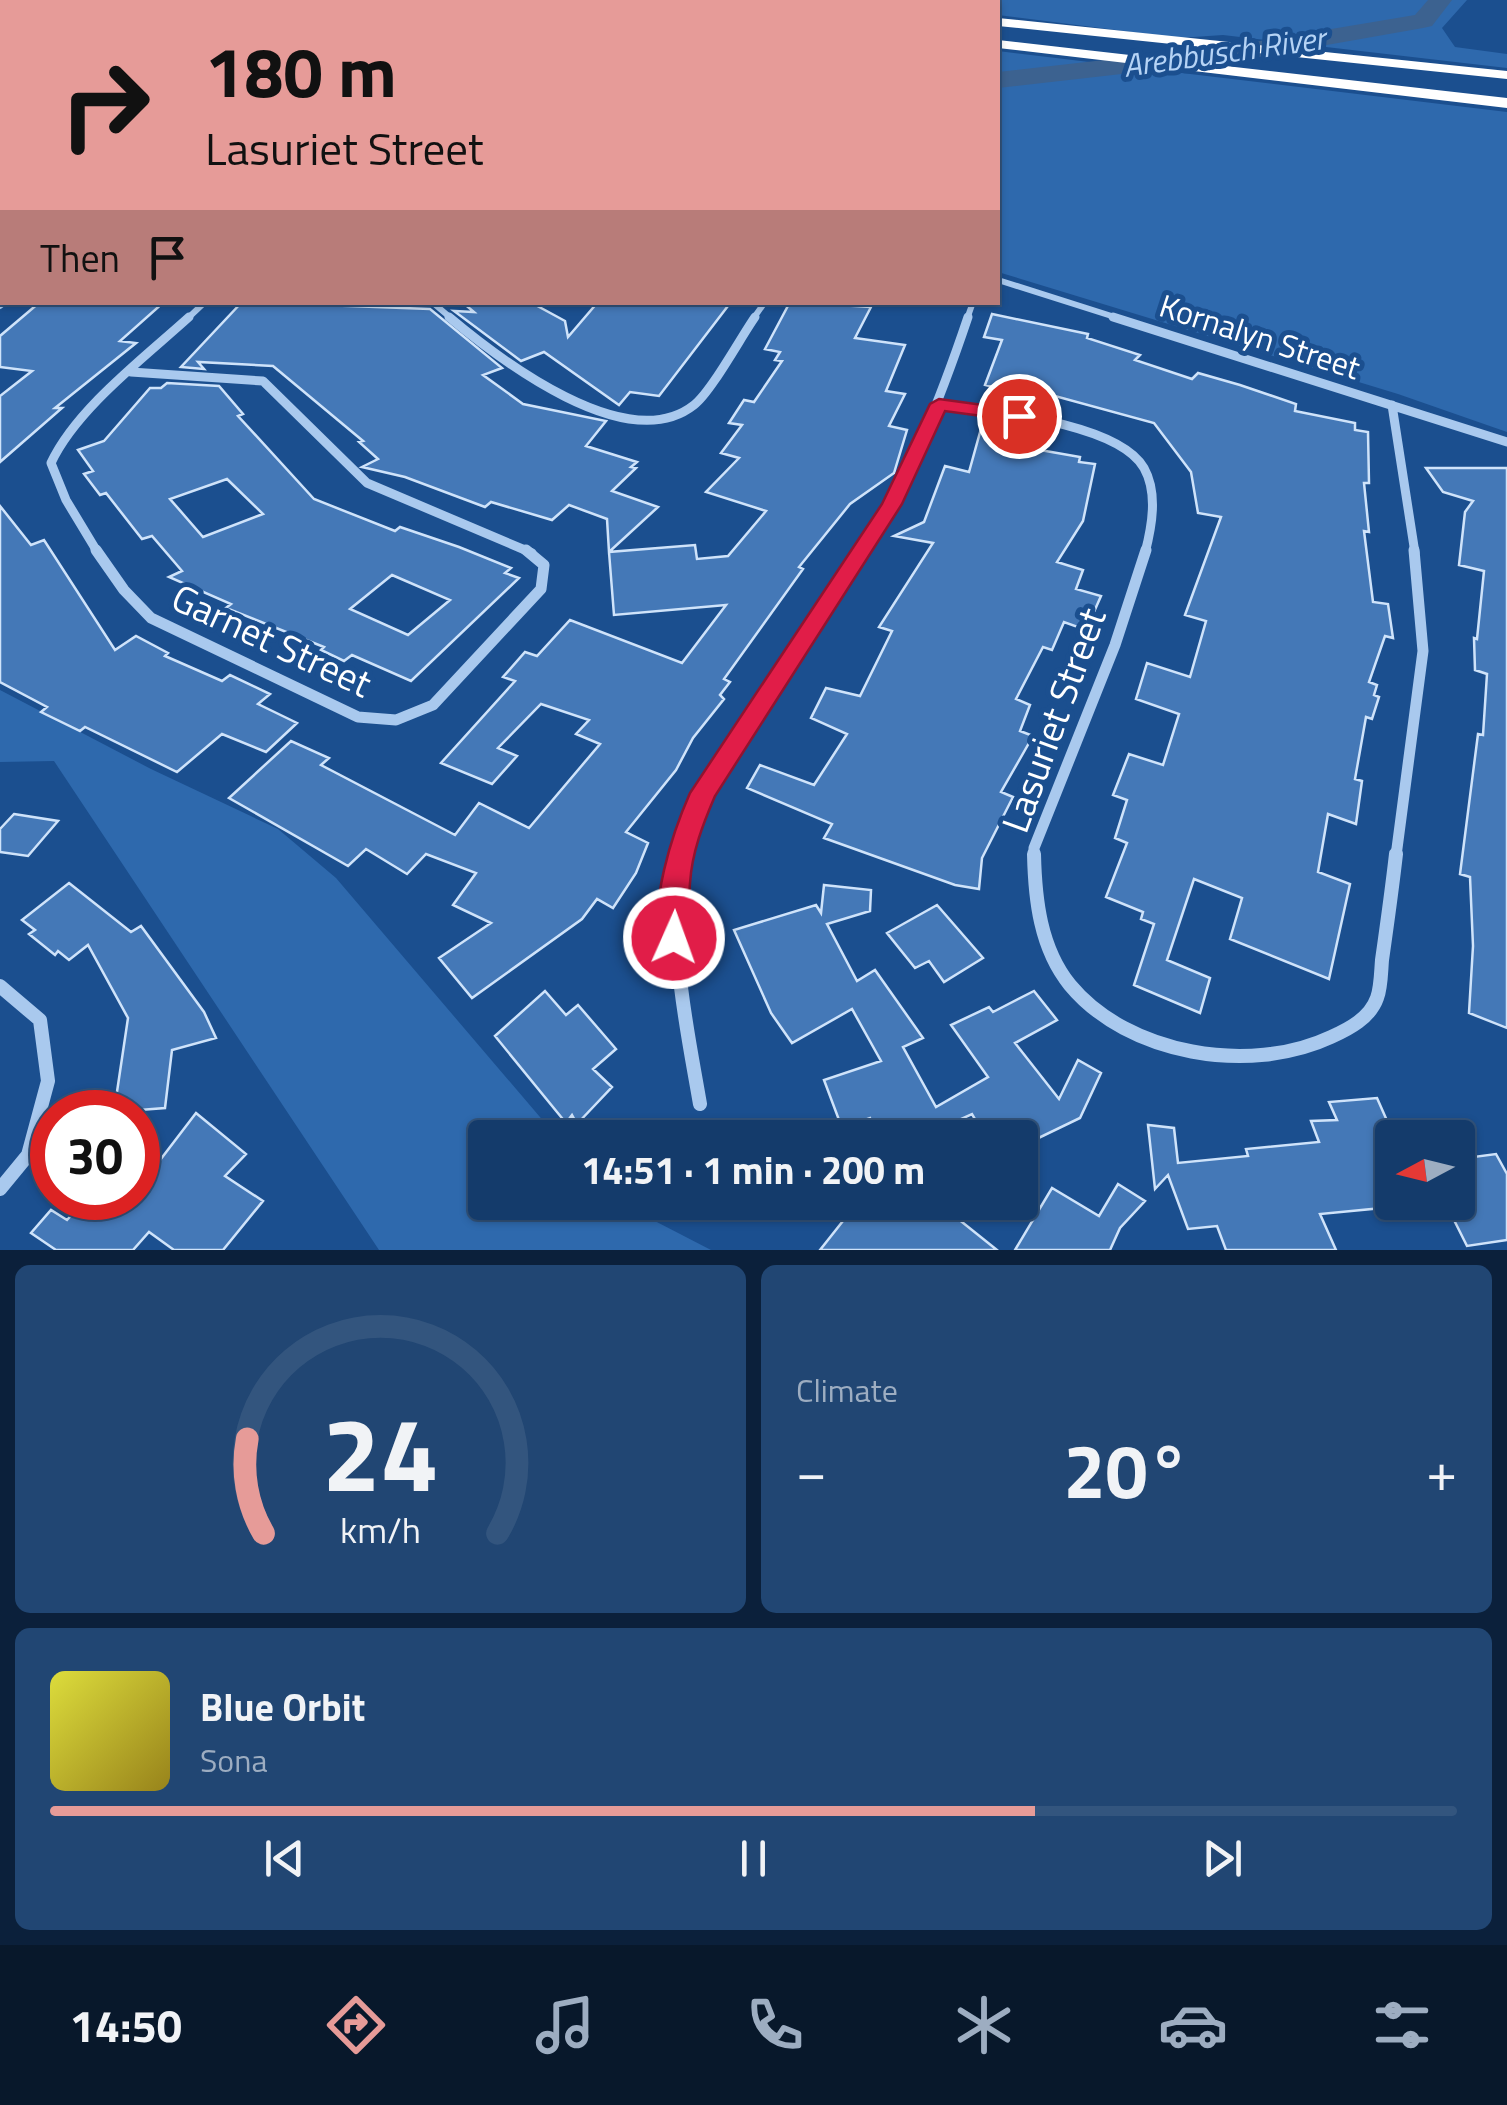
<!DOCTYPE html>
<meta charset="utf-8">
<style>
body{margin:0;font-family:"Titillium Web",sans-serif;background:#214673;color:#f1f3f6;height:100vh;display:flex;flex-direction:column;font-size:38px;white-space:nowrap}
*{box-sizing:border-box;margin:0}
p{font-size:32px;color:#9dadc1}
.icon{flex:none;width:55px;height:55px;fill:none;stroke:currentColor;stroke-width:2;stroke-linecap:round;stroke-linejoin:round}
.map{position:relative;height:1250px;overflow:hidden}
.sheet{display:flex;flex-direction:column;gap:15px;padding:15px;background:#0b203b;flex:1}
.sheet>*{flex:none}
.banner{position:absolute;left:0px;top:0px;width:1000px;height:305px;box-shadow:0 2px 8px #0004,0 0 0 2px #33557e;background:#e69b98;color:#111;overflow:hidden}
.needle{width:65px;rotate:263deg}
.tools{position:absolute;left:1375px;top:1120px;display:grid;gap:20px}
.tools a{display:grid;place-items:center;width:100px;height:100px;border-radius:10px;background:#143b6b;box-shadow:0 2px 8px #0004,0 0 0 2px #33557e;font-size:50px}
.speed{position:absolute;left:30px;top:1090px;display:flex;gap:20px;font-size:50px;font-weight:700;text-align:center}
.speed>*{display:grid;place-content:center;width:130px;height:130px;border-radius:50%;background:#143b6b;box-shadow:0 2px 8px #0004,0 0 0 2px #33557e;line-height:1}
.speed .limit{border:15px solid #d22;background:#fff;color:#111}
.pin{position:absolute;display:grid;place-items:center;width:85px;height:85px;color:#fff;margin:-42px;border:5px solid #fff;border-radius:50%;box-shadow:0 2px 10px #0007}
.me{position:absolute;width:110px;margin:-55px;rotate:2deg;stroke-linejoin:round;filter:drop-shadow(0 0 8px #0008)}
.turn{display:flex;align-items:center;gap:35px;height:210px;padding:0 40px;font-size:45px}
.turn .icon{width:130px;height:130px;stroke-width:2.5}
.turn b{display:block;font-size:70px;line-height:85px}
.then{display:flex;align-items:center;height:95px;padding:0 40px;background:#0003;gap:20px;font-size:38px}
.big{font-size:75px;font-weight:700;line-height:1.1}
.sheet .tile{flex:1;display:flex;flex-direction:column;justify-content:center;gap:15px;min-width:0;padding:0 35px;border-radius:15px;background:#214673}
.sheet .dial{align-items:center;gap:0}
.dial svg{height:260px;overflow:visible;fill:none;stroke:#33557e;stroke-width:7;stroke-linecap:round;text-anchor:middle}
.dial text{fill:#f1f3f6;stroke:none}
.song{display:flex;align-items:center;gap:30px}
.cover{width:120px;height:120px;border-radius:15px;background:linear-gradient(135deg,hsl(60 70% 55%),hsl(50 70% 35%))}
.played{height:10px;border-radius:5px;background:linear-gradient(90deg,#e69b98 70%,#33557e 70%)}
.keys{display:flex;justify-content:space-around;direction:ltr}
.heat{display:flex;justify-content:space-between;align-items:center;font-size:55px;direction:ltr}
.sheet .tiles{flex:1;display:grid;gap:15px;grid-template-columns:1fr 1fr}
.tile:last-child{grid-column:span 2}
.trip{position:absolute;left:468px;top:1120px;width:570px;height:100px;border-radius:10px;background:#143b6b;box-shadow:0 2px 8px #0004,0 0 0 2px #33557e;font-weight:700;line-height:100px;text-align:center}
.menu{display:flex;height:160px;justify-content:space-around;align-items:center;background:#08182b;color:#9dadc1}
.menu .icon{width:70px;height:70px}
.menu .current{color:#e69b98}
.menu b{font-size:45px;color:#f1f3f6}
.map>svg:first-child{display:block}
.green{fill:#2e69ad}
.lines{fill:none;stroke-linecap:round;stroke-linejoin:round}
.river{fill:#3c6290;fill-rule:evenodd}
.building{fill:#4478b7;stroke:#cfe3fa;stroke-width:2.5;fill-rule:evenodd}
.street-far3{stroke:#a9c9ee;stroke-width:6}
.street-far2{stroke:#a9c9ee;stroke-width:9}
.street-far1{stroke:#a9c9ee;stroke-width:11}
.street{stroke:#a9c9ee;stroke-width:14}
.secondary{fill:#d6e6fa;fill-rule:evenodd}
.highway{fill:#fff;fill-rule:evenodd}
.route{fill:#e11d48;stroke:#92132f;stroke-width:2.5}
.labels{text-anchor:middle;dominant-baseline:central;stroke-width:10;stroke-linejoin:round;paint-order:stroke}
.far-water-label{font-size:32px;font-style:italic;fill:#b5d3f5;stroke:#1b4f8f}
.far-street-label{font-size:32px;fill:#fff;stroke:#1b4f8f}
.street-label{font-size:38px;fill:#fff;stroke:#1b4f8f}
</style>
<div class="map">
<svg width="1507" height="1250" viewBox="0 0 1507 1250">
<rect width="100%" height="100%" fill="#1b4f8f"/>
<path class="green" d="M 102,0 L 571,0 L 592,2 L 92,2 Z
M 861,0 L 1467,0 L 1442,28 L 1455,47 L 1507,54 L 1507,68 L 1223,35 L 1179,38 L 998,15 L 998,2 Z
M 998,51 L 1507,112 L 1507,432 L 1398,394 L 998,272 Z
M 0,690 L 151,769 L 278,829 L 336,878 L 551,1130 L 547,1137 L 485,1138 L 485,1202 L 620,1203 L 711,1250 L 379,1250 L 54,761 L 0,762 Z"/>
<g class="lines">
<path class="river" d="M 1428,0 L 1452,0 L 1432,26 L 1423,28 L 1236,61 L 998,88 L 998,72 L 1236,45 L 1415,15 Z
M 0,91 L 2,92 L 2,110 L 0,109 Z"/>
</g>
<path class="building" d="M 40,302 L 164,302 L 120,341 L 136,343 L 55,408 L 62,408 L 0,462 L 0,396 L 32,371 L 0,367 L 0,336 Z
M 242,302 L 430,309 L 502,368 L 483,375 L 523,404 L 606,421 L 586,446 L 637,462 L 631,467 L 636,468 L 612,491 L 658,507 L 609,552 L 607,519 L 569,505 L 552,520 L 491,502 L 485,507 L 405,477 L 362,467 L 378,459 L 359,442 L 363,441 L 273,366 L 198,362 L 204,369 L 181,367 Z
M 462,302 L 530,302 L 565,321 L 568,337 L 598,302 L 731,302 L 659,396 L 630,392 L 619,405 L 544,352 L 521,361 L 454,311 L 474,312 Z
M 790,302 L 871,307 L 855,338 L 905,345 L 886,391 L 905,394 L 889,426 L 907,430 L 894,473 L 850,504 L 799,567 L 803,569 L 724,679 L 730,682 L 720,695 L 724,699 L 693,738 L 676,770 L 626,832 L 648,843 L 636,873 L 613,908 L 597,899 L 582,919 L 472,998 L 439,958 L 491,923 L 453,905 L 476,873 L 426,854 L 407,874 L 366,849 L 348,866 L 229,798 L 291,741 L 329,758 L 321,765 L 455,835 L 479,803 L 529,828 L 600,744 L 576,734 L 589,720 L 541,704 L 498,748 L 517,756 L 492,784 L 441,763 L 515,681 L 503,677 L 525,652 L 537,656 L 570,620 L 682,663 L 726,605 L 614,615 L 609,552 L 695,545 L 697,559 L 728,556 L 766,511 L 706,492 L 739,458 L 721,453 L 742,425 L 729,423 L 744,400 L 754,402 L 782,361 L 775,360 L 780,352 L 765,349 Z
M 992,314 L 1088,334 L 1087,338 L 1140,355 L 1135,360 L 1192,379 L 1198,373 L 1240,385 L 1296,404 L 1295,411 L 1355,423 L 1355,430 L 1368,432 L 1369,483 L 1364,483 L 1369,532 L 1364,531 L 1373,602 L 1388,604 L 1393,638 L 1385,636 L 1369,682 L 1377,685 L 1374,695 L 1379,697 L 1372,719 L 1366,717 L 1355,779 L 1362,781 L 1356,824 L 1328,814 L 1318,872 L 1350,884 L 1329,979 L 1230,939 L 1242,898 L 1194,879 L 1167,960 L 1210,978 L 1200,1013 L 1134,985 L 1154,924 L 1141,919 L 1143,912 L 1106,897 L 1127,843 L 1115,838 L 1127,800 L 1113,795 L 1129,754 L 1163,765 L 1179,714 L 1136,699 L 1147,663 L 1190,677 L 1206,621 L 1185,615 L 1221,517 L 1198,513 L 1191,472 L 1154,423 L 1055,396 L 1050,413 L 988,402 L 993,387 L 985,385 L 1002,340 L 984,337 Z
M 167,383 L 219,386 L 243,414 L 238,416 L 314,499 L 395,531 L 400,527 L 459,547 L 511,568 L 505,573 L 519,578 L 411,681 L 352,655 L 344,661 L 321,650 L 324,647 L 226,608 L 231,604 L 169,577 L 182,571 L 152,536 L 142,539 L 106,493 L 100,495 L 84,474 L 93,471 L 78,450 L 104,441 L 150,388 L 161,388 ZM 227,479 L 263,514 L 203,537 L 170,499 ZM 392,575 L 450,600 L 408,635 L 350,609 Z
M 984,418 L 1046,429 L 1040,450 L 1080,457 L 1079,462 L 1095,464 L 1083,521 L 1057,562 L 1083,570 L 1076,589 L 1101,596 L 1086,630 L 1064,622 L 1052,650 L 1043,647 L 1016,699 L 1030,705 L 1020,731 L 1033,736 L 1001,792 L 1013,797 L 982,858 L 979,889 L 955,885 L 824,838 L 832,824 L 747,788 L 760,765 L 814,785 L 847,734 L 811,718 L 826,688 L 860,696 L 892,631 L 879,627 L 933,543 L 894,536 L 924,522 L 945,466 L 969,472 Z
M 1426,468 L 1507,468 L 1507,1028 L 1469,1013 L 1473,946 L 1470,877 L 1460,874 L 1478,734 L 1483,735 L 1487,674 L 1475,670 L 1474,638 L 1477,639 L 1484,571 L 1459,565 L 1465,512 L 1473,501 L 1443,492 Z
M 0,506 L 31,545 L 44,540 L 115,650 L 136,636 L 168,653 L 165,656 L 222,681 L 230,675 L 270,694 L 258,704 L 297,723 L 266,752 L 222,734 L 177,772 L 85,727 L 80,731 L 41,712 L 47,707 L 0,682 Z
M 14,814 L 58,821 L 28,856 L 0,852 L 0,829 Z
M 69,883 L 131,932 L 141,926 L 204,1012 L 216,1038 L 172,1050 L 165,1108 L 114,1112 L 128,1018 L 88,945 L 69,960 L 58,951 L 55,955 L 29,934 L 35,930 L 22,920 Z
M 824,885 L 871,890 L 870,911 L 827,924 L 857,981 L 875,970 L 923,1038 L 903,1047 L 936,1107 L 988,1077 L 951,1025 L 989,1007 L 993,1012 L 1034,991 L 1057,1020 L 1015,1043 L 1059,1099 L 1078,1060 L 1101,1073 L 1080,1118 L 1020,1147 L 1020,1138 L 986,1138 L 972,1114 L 919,1138 L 912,1138 L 910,1132 L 877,1134 L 870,1118 L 842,1128 L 824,1080 L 881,1061 L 852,1009 L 792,1043 L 771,1013 L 734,930 L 816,905 L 821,913 Z
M 937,905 L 983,958 L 944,982 L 929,961 L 915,968 L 887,933 Z
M 545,991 L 566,1015 L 578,1005 L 616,1049 L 593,1069 L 612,1087 L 577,1124 L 572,1115 L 566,1123 L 495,1036 Z
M 1377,1098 L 1392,1132 L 1392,1207 L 1320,1214 L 1336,1250 L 1226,1250 L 1217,1226 L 1188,1229 L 1168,1175 L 1155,1189 L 1148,1125 L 1174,1128 L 1178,1163 L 1248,1156 L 1246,1149 L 1319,1142 L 1311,1121 L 1337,1120 L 1329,1102 Z
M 196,1113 L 246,1154 L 225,1176 L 263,1201 L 223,1250 L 174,1250 L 149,1232 L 133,1250 L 56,1250 L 31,1233 L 51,1210 L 67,1220 L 87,1198 L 138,1198 L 138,1189 Z
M 1496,1154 L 1507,1174 L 1507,1240 L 1467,1246 L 1445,1202 L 1458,1202 L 1458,1159 Z
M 1118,1184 L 1145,1201 L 1120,1228 L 1110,1250 L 1015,1250 L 1052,1188 L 1099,1216 Z
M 858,1202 L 937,1202 L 997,1250 L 820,1250 Z"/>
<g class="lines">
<path class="street-far3" d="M 998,280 L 1121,319
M 432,302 L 452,319
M 0,306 L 5,302
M 187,319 L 205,302
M 753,319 L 765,302
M 967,319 L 973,302"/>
<path class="street-far2" d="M 449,317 C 499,359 627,458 694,405 C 711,392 741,337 755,317
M 1113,317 L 1507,442
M 131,372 L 263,381 L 367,483 L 532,553
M 939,404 C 988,411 1118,422 1144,468 C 1158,493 1152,526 1145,553
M 1392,405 L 1415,553
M 98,553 L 66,500 L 51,463 C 76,409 145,357 189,317
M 861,553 C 909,479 940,400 968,317"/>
<path class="street-far1" d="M 96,550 L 124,590 L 151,618 L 358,717 L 396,720 L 433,705 L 541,589 L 544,565 L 526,550
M 683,856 L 703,793 L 862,550
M 1034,856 L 1034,848 L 1115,645 L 1146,550
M 1396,856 L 1423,651 L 1414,550"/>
<path class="street" d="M 684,854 C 666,937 686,1022 700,1104
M 1034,854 C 1035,899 1040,948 1070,985 C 1128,1055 1250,1075 1331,1037 C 1349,1029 1370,1018 1377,998 C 1381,988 1381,972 1382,960 C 1387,925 1392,889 1396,854
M 0,986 L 40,1020 L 48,1081 L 28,1155 L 0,1189"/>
<path class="secondary" d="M 2,15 L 2,21 L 0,22 L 0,16 Z"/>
<path class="highway" d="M 621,0 L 653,0 L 654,2 L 622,2 Z
M 802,0 L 835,0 L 836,2 L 803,2 Z
M 998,18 L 1507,71 L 1507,79 L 998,26 Z
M 998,40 L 1507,98 L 1507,108 L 998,48 Z"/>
</g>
<path class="route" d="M 939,399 L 1019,410 L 1028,416 L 1019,421 L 945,411 L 902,504 L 715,796 C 703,824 692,852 690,883 C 688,904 693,928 684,947 L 674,951 L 663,947 C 646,910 674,829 690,793 L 882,504 L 930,404 Z"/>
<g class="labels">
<g class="far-water-label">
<text transform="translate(1224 51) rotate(-8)">Arebbusch River</text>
</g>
<g class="far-street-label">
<text transform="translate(1260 336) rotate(18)">Kornalyn Street</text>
</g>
<g class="street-label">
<text transform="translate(272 640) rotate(25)">Garnet Street</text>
<text transform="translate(1053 720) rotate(-70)">Lasuriet Street</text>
</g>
</g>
</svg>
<div class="tools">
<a><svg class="needle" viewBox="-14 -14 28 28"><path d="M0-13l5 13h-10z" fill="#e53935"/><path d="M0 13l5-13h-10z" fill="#9dadc1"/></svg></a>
</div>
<div class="speed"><div class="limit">30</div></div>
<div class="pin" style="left:1019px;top:416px;background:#d93025"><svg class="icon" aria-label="arrive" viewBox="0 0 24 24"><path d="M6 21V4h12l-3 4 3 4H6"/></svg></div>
<svg class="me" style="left:674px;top:938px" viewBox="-20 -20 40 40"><circle r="17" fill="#e11d48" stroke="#fff" stroke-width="3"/><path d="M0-11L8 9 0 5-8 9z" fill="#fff"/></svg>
<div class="trip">14:51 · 1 min · 200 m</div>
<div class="banner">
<div class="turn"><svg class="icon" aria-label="right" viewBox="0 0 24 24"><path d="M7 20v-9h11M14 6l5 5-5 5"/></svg><div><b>180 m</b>Lasuriet Street</div></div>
<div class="then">Then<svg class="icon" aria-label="arrive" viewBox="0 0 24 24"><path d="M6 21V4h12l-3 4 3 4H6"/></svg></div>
</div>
</div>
<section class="sheet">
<div class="tiles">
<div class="tile dial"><svg viewBox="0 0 100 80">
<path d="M14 69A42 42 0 1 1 86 69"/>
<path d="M14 69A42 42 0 0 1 9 40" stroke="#e69b98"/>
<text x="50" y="56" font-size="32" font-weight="700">24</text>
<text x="50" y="72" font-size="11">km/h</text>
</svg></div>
<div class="tile"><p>Climate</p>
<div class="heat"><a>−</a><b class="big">20°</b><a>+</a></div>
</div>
<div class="tile">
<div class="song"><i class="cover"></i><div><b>Blue Orbit</b><p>Sona</p></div></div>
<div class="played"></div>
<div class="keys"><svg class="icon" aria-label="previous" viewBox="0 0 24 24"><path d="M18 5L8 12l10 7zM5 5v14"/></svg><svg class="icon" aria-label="pause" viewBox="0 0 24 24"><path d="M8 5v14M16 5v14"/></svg><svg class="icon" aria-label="next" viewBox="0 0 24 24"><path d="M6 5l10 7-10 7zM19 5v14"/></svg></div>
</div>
</div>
</section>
<nav class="menu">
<b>14:50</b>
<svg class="icon current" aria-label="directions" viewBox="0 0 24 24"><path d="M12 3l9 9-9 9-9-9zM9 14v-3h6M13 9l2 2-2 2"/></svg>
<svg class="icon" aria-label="music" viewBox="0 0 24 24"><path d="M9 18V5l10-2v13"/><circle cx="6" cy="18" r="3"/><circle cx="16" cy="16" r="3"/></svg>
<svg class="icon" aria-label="phone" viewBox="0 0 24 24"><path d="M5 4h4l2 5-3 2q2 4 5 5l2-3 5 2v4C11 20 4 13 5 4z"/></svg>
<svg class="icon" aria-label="climate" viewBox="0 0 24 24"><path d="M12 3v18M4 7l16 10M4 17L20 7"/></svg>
<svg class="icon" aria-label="car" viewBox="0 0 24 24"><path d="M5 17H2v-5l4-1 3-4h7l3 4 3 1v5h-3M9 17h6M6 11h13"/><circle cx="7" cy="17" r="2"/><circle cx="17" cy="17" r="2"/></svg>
<svg class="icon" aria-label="filters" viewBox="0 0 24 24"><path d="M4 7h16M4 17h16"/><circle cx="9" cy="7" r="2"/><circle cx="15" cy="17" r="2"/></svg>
</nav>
